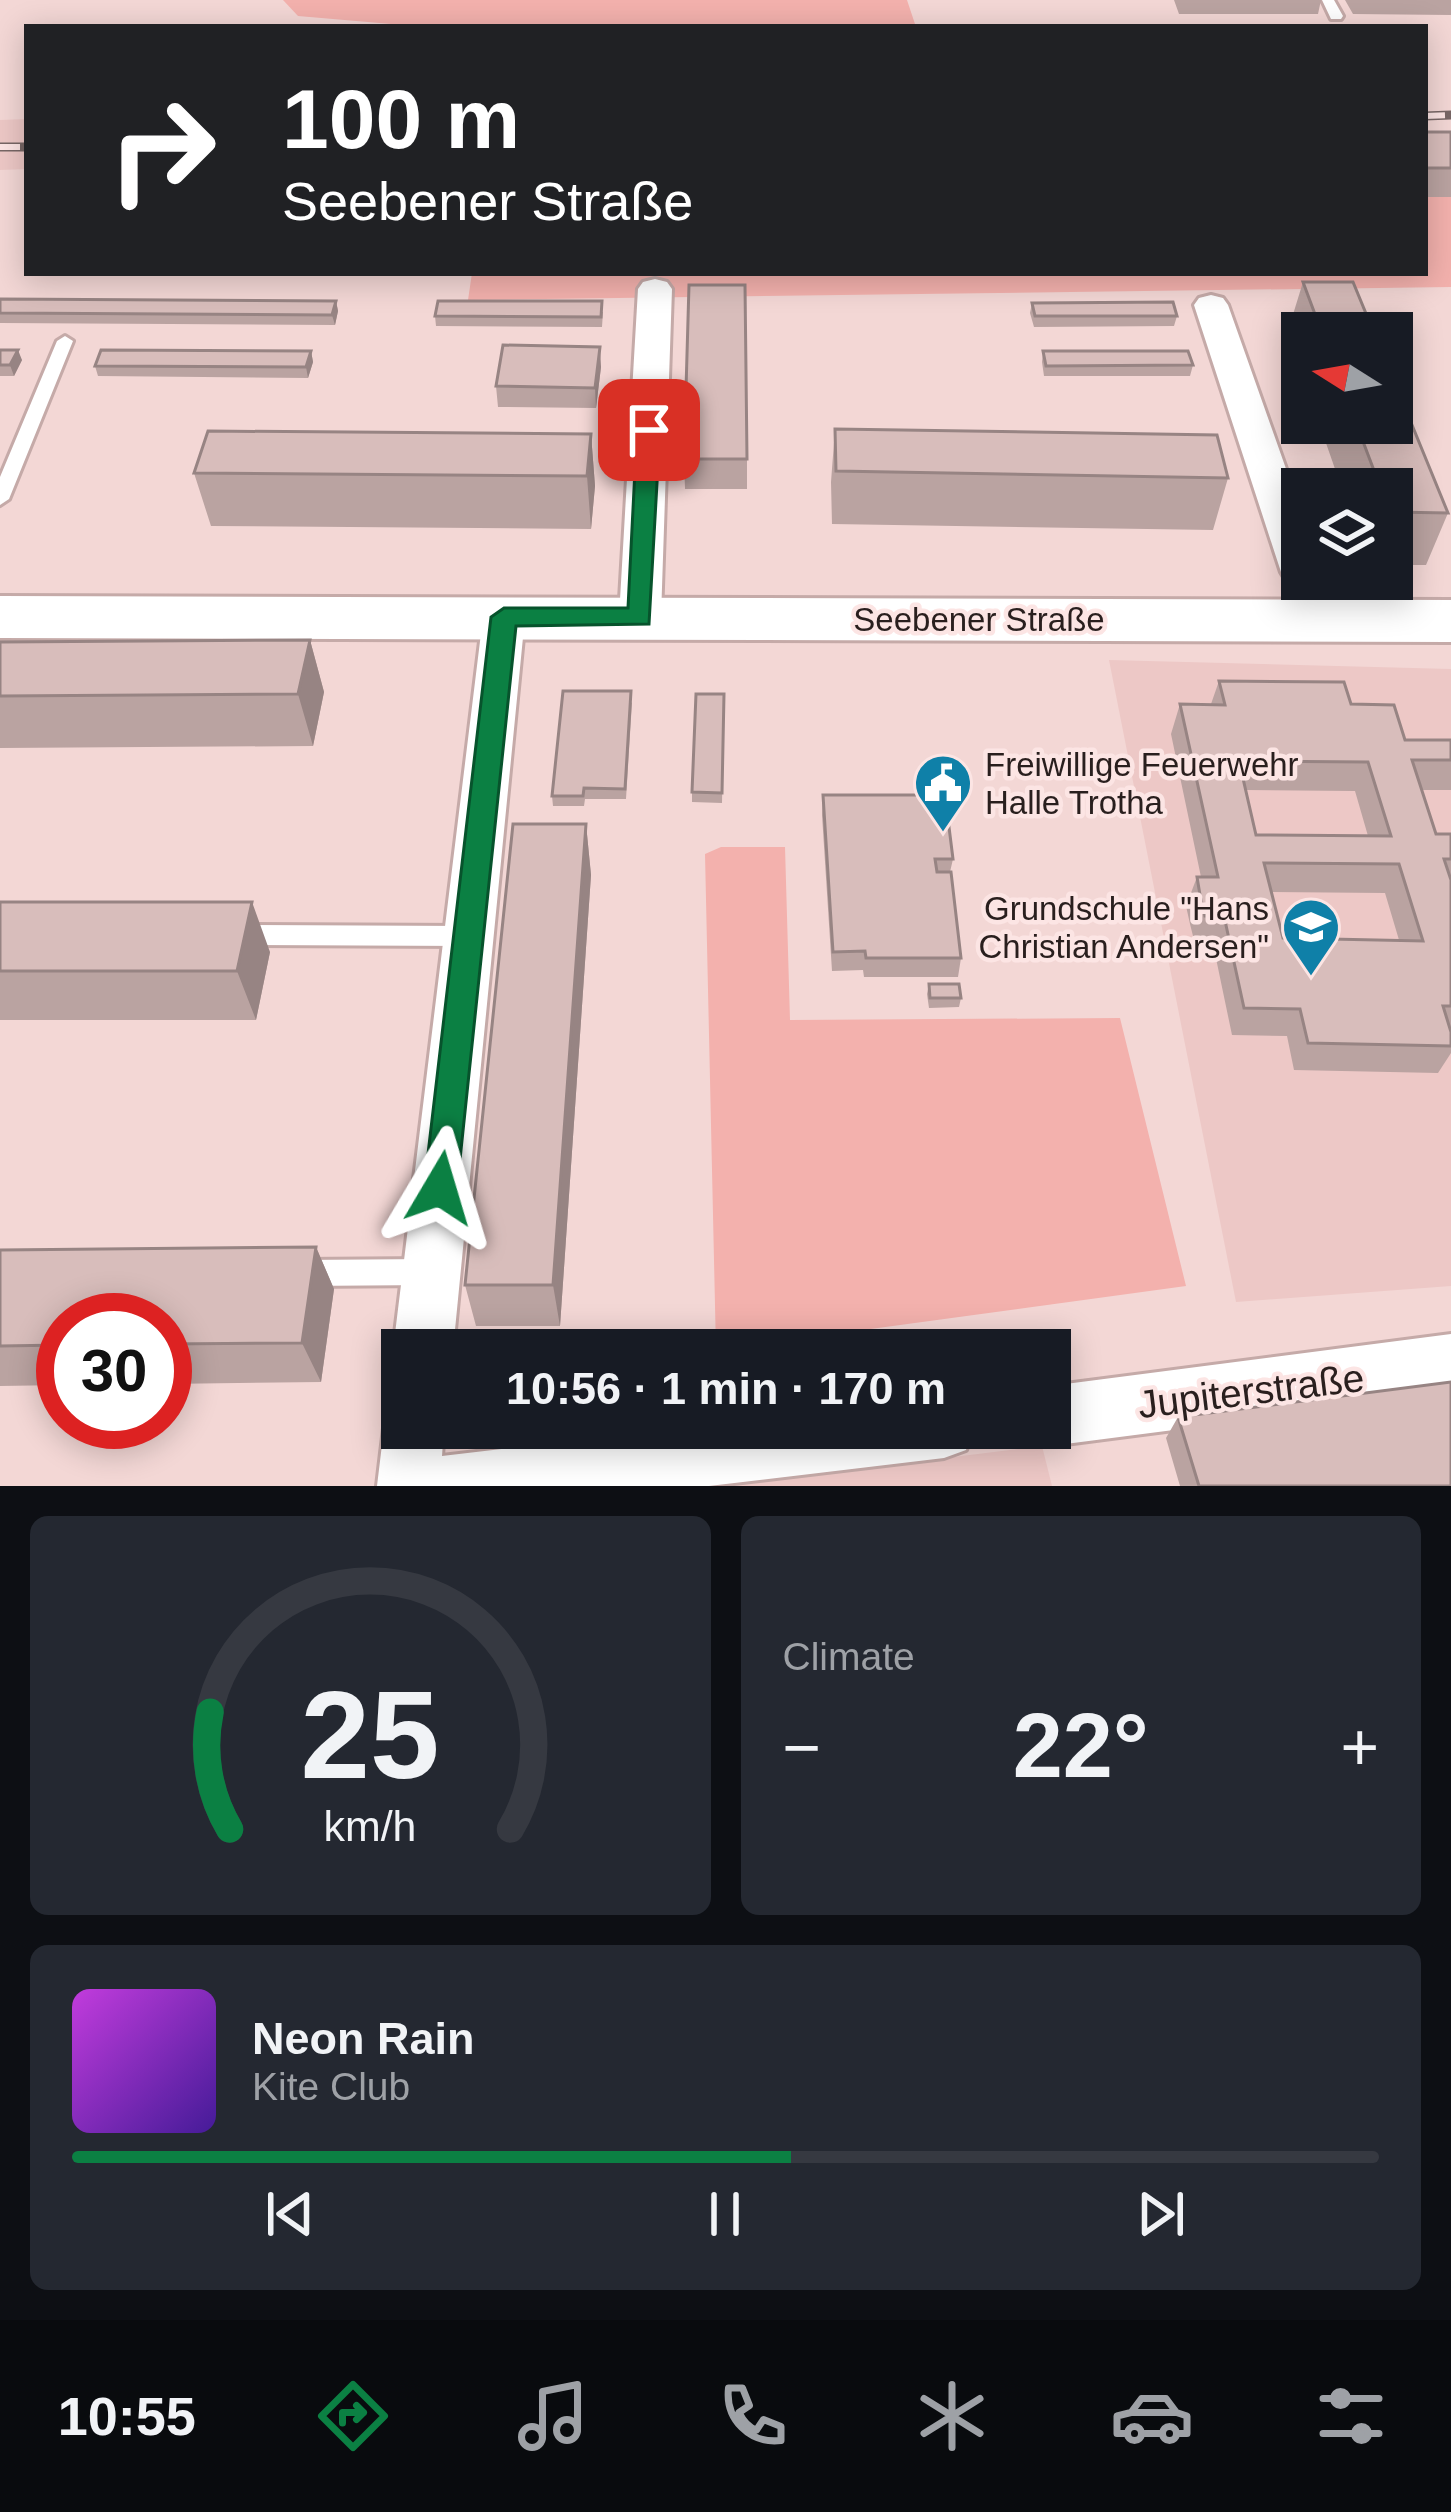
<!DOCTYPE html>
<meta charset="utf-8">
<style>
body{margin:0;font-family:Helvetica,sans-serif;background:#242831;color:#f1f3f6;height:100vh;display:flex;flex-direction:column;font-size:45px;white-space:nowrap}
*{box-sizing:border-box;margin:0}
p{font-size:39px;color:#9ea1a6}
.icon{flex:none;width:66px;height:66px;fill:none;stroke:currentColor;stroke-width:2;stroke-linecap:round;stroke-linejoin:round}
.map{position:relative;height:1486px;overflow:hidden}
.details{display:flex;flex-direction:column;gap:30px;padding:30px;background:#0d0f14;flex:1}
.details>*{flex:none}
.top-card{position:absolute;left:24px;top:24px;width:1404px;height:252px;border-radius:0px;box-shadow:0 6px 30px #0003;background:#202124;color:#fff;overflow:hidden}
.needle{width:78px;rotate:281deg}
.fabs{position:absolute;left:1281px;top:312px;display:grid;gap:24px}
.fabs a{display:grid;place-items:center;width:132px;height:132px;border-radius:0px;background:#171b24;box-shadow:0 6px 30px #0003;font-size:60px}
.speed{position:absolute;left:36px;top:1293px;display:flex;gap:24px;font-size:60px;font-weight:700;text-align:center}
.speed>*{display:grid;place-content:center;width:156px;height:156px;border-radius:50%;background:#171b24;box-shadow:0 6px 30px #0003;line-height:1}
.speed .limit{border:18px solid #d22;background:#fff;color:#111}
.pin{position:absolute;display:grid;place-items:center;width:102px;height:102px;color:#fff;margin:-51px;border-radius:24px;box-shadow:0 6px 18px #0006}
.me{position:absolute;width:132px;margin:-66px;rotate:7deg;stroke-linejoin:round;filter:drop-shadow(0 0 9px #0008)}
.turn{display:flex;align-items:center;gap:42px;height:252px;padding:0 60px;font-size:54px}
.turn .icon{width:156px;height:156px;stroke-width:2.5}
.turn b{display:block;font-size:84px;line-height:102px}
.big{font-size:90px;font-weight:600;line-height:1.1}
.details .card{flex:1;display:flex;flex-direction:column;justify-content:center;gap:18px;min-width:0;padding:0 42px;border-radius:18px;background:#242831}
.details .dial{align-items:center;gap:0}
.dial svg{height:312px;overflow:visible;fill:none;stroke:#363941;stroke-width:7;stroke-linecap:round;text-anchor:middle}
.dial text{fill:#f1f3f6;stroke:none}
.song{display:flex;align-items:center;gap:36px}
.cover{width:144px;height:144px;border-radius:18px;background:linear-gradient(135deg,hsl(290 70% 55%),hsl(260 70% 35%))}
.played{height:12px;border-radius:6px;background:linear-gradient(90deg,#0b8043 55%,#363941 55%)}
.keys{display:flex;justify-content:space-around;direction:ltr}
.heat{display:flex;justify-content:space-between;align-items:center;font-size:66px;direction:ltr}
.details .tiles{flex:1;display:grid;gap:30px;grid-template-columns:1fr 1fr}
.card:last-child{grid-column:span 2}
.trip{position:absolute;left:381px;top:1329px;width:690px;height:120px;border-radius:0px;background:#171b24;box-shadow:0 6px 30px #0003;font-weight:600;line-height:120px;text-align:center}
.menu{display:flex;height:192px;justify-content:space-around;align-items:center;background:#090b0e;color:#9ea1a6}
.menu .icon{width:84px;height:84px}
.menu .selected{color:#0b8043}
.menu b{font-size:54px;color:#f1f3f6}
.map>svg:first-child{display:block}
.built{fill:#edc8c6}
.green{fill:#f3b1ad}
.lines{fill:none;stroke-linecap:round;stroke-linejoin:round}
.lane-casing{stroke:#c5aaa8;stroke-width:6}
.street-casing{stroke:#c5aaa8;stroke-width:6}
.secondary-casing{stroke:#c5aaa8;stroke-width:6}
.lane{fill:#fff;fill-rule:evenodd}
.street{fill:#fff;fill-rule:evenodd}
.secondary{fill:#fff;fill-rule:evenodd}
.rail-casing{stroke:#776665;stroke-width:9}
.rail{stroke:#fce5e4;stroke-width:6;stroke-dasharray:20;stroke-linecap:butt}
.wall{fill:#baa3a1;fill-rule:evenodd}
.shaded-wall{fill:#978483}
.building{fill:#d8bdbb;stroke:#978483;stroke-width:3;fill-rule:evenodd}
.route{fill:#0b8043;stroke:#07532c;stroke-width:3}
.labels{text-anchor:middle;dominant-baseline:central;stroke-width:9;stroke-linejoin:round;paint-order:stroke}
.street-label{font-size:33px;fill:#291f1e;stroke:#fce5e4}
.poi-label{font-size:33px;fill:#291f1e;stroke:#fce5e4;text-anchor:start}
.near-street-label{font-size:39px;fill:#291f1e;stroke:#fce5e4}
</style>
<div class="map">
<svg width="1451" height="1486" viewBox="0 0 1451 1486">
<rect width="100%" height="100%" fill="#f3d7d5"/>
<path class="built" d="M 27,119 L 27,169 L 0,170 L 0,120 Z
M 1109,660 L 1451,669 L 1451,1286 L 1236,1302 Z
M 1042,1446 L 1052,1486 L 720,1486 Z"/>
<path class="green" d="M 283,0 L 907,0 L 916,27 L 426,27 L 298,16 Z
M 1451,138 L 1451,287 L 468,300 L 472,273 L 1425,273 L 1425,139 Z
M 721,847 L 785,847 L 790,1020 L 1120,1018 L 1186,1286 L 716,1350 L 705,854 Z"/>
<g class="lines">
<defs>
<path id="lane" d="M 1322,0 L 1334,0 L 1343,16 L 1341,19 L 1331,19 Z
M 65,336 L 73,341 L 9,499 L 0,505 L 0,477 L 57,341 Z
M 241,925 L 467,926 L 475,929 L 479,936 L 475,943 L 467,946 L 241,945 L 233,942 L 229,935 L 233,928 Z
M 431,1259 L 440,1263 L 444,1272 L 440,1281 L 431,1285 L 301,1286 L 292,1282 L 288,1273 L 292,1264 L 301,1260 Z"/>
<path id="street" d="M 655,279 L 667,282 L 672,289 L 661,617 L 655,627 L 640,632 L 625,627 L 619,617 L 638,289 L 643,282 Z
M 1211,295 L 1223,298 L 1228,305 L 1302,514 L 1302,579 L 1317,582 L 1302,586 L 1287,582 L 1281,572 L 1194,305 L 1199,298 Z
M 504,602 L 519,607 L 525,617 L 453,1350 L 402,1350 L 402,1370 L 393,1350 L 483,617 L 489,607 Z
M 1451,1334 L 1451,1394 L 1050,1446 L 1029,1437 L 1025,1428 L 1050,1428 L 1050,1386 Z
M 402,1403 L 402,1428 L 444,1428 L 442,1456 L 678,1428 L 974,1428 L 966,1450 L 944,1458 L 709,1486 L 377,1486 L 384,1428 L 392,1406 Z"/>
<path id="secondary" d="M 0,596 L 1451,600 L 1451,642 L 0,638 Z"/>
</defs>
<use href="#lane" class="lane-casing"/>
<use href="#street" class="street-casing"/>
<use href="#secondary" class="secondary-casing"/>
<use href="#lane" class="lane"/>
<use href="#street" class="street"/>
<use href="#secondary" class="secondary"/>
<defs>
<path id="rail" d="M 1425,116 L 1451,115
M 0,147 L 27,147"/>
</defs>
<use href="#rail" class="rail-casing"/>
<use href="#rail" class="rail"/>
</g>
<path class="wall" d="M 1174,0 L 1321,0 L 1318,14 L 1179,14 Z
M 1345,0 L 1451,0 L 1451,15 L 1353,14 Z
M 1425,132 L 1451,132 L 1451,197 L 1425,197 Z
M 1303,282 L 1374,333 L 1302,333 L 1302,376 L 1287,334 Z
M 0,299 L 336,301 L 338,311 L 335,325 L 0,323 Z
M 1032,303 L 1177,316 L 1174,326 L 1034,327 L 1030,313 Z
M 603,312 L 602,327 L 436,326 L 435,316 Z
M 0,350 L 22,360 L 14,376 L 0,376 Z
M 311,351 L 313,362 L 308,378 L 98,376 L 95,366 Z
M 1043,351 L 1193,365 L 1190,376 L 1044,376 L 1042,362 Z
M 601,367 L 596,408 L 498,407 L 496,386 Z
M 1319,423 L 1392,423 L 1448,513 L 1426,565 L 1392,565 L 1392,489 L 1342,489 Z
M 835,429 L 1228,478 L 1213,530 L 832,524 L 831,482 Z
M 591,434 L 595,486 L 591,529 L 211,526 L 194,473 Z
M 684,459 L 747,459 L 747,489 L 685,489 Z
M 310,640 L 324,692 L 313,746 L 0,748 L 0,642 Z
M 1219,681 L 1351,704 L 1405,740 L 1451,740 L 1451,790 L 1421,790 L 1436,834 L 1451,834 L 1451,1053 L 1438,1073 L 1294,1070 L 1287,1036 L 1232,1035 L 1213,944 L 1195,944 L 1190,924 L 1186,906 L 1197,877 L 1201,877 L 1171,734 L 1180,704 L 1211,704 ZM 1246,790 L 1355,791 L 1368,836 L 1256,835 ZM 1271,892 L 1385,893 L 1399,940 L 1283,938 Z
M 724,694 L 722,803 L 692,802 L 692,792 Z
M 632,702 L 626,799 L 585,799 L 584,806 L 553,806 L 552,796 Z
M 823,795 L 953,859 L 950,872 L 961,958 L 958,977 L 864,977 L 863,970 L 832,971 L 822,815 Z
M 586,824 L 591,875 L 560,1326 L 476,1326 L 465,1285 Z
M 0,902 L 270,952 L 256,1020 L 0,1020 Z
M 929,984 L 961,998 L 959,1007 L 929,1008 L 927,994 Z
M 316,1247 L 334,1289 L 321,1382 L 165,1384 L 165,1320 L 63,1320 L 63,1385 L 0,1386 L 0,1250 Z
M 1178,1417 L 1451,1486 L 1180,1486 L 1166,1438 Z"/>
<path class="shaded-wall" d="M 336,301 L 338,311 L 335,325 L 332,315 Z
M 600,347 L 601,367 L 596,408 L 595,388 Z
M 18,350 L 22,360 L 14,376 L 10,365 Z
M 311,351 L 313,362 L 308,378 L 306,367 Z
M 591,434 L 595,486 L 591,529 L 587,476 Z
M 310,640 L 324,692 L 313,746 L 298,694 Z
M 586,824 L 591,875 L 560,1326 L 553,1285 Z
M 252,902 L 270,952 L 256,1020 L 237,971 Z
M 316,1247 L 334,1289 L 321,1382 L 302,1343 Z"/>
<path class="building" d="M 1425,132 L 1451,132 L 1451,168 L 1425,168 Z
M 1303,282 L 1353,282 L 1374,333 L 1322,333 Z
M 689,285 L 745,285 L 747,459 L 684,459 Z
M 0,299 L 336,301 L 332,315 L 0,313 Z
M 438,301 L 602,301 L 601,317 L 435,316 Z
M 1173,302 L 1177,316 L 1035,316 L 1032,303 Z
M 503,345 L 600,347 L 595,388 L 496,386 Z
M 0,350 L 18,350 L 10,365 L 0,365 Z
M 101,350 L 311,351 L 306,367 L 95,366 Z
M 1043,351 L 1188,351 L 1193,365 L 1046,366 Z
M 1392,376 L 1448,513 L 1392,512 L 1392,489 L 1381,489 L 1356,423 L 1392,423 Z
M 835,429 L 1217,435 L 1228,478 L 836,471 Z
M 208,431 L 591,434 L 587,476 L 194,473 Z
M 310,640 L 298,694 L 0,696 L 0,642 Z
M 1219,681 L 1344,682 L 1351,704 L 1394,705 L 1405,740 L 1451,740 L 1451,760 L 1412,760 L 1436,834 L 1451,834 L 1451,859 L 1444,859 L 1451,880 L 1451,1006 L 1443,1006 L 1451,1032 L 1451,1046 L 1308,1043 L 1300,1009 L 1244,1008 L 1224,916 L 1205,916 L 1200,895 L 1197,877 L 1218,877 L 1180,704 L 1225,705 ZM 1239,761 L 1368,762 L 1391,836 L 1256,835 ZM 1264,863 L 1399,864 L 1423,941 L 1283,938 Z
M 563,691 L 631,691 L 625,789 L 584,788 L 583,796 L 552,796 Z
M 696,694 L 724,694 L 722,793 L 692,792 Z
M 823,795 L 945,795 L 953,859 L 935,859 L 937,872 L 951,872 L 961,958 L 866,958 L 865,951 L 833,952 Z
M 513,824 L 586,824 L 553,1285 L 465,1285 Z
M 0,902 L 252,902 L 237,971 L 0,971 Z
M 929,984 L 959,984 L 961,998 L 930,998 Z
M 316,1247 L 302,1343 L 165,1344 L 165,1320 L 63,1320 L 63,1345 L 0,1346 L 0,1250 Z
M 1451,1382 L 1451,1486 L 1199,1486 L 1178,1417 Z"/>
<path class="route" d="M 649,422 L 660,430 L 649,624 L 516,626 L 457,1188 L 452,1199 L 440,1203 L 429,1199 L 424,1188 L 491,617 L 504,608 L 628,608 L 637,430 Z"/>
<defs>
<symbol id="civic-pin" viewBox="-11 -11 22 30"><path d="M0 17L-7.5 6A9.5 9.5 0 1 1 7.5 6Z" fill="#0f80a8" stroke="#fce5e4"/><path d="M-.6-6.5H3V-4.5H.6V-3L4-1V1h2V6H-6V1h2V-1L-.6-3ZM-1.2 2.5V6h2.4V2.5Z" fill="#fff"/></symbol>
<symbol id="school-pin" viewBox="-11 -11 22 30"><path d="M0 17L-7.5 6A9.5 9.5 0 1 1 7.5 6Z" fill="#0f80a8" stroke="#fce5e4"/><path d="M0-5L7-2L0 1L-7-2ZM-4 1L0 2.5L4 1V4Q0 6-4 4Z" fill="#fff"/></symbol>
</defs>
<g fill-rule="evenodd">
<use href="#civic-pin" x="910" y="750" width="66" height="90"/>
<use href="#school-pin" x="1278" y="894" width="66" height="90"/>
</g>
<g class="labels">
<g class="street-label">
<text x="979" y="619">Seebener Straße</text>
</g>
<g class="poi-label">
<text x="985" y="764">Freiwillige Feuerwehr<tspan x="985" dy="38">Halle Trotha</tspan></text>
<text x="1269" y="908" text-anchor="end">Grundschule "Hans<tspan x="1269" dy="38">Christian Andersen"</tspan></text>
</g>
<g class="near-street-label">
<text transform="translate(1251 1391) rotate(-7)">Jupiterstraße</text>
</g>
</g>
</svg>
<div class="fabs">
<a><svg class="needle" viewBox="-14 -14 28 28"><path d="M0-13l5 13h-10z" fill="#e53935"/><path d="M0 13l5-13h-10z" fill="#9ea1a6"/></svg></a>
<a><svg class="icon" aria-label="layers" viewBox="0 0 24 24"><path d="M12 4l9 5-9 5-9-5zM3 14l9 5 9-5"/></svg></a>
</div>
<div class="speed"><div class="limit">30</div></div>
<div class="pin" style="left:649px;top:430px;background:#d93025"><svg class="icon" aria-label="arrive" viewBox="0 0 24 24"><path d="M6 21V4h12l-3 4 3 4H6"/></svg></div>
<svg class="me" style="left:440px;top:1188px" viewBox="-20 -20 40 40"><path d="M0-17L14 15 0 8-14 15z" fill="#0b8043" stroke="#fff" stroke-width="4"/></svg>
<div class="trip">10:56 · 1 min · 170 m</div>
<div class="top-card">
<div class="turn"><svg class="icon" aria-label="right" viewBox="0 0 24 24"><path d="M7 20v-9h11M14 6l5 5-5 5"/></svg><div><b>100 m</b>Seebener Straße</div></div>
</div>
</div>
<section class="details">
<div class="tiles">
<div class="card dial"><svg viewBox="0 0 100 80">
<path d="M14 69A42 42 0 1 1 86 69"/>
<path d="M14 69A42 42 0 0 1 9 39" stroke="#0b8043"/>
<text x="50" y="56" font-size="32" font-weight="700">25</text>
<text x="50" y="72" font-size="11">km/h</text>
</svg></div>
<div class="card"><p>Climate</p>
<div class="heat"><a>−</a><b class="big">22°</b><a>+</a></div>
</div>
<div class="card">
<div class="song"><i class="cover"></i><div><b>Neon Rain</b><p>Kite Club</p></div></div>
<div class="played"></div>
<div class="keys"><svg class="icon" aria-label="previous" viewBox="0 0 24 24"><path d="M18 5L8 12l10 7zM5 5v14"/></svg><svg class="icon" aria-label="pause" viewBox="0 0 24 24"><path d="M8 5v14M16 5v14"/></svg><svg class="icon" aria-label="next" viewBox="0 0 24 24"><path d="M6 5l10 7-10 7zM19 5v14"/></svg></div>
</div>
</div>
</section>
<nav class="menu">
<b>10:55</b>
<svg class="icon selected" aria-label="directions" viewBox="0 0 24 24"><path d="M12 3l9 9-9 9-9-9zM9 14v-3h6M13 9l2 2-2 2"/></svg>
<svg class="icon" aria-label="music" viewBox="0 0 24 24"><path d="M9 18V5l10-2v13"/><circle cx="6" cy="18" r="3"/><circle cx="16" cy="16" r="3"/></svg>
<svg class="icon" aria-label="phone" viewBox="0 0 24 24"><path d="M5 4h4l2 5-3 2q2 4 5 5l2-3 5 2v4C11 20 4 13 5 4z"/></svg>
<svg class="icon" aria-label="climate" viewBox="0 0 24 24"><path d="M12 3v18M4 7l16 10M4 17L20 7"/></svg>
<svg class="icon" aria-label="car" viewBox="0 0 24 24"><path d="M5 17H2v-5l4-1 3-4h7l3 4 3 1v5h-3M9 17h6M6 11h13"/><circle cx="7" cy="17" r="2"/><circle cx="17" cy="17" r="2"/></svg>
<svg class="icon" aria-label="filters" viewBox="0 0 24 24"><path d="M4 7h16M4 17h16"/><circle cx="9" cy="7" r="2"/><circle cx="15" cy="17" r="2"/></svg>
</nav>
